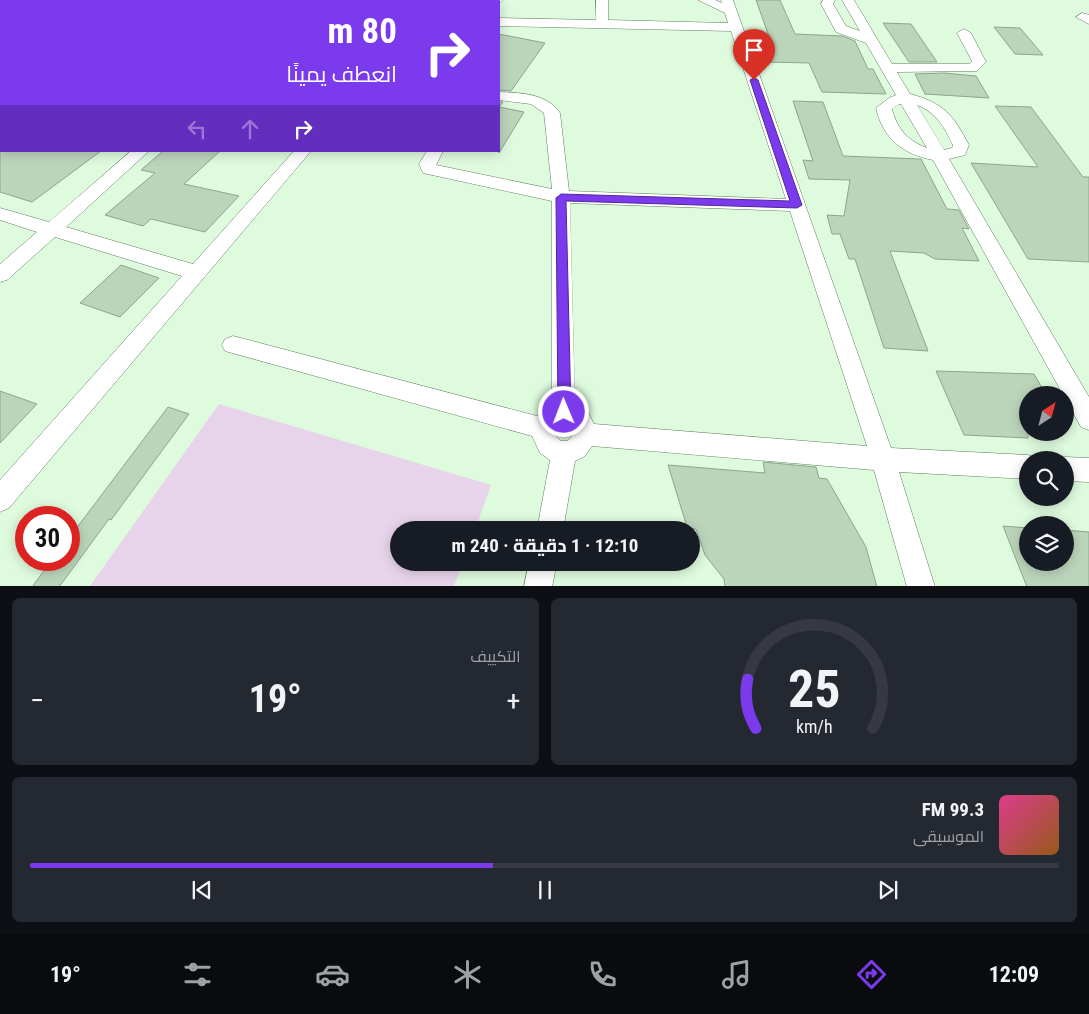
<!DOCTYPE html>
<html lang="ar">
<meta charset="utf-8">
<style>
body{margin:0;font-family:"Roboto Condensed",Cairo,sans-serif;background:#242831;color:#f1f3f6;direction:rtl;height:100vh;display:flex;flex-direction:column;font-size:19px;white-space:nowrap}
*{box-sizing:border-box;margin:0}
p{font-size:16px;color:#9ea1a6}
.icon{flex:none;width:28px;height:28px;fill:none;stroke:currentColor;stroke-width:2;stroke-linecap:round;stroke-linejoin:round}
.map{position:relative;height:586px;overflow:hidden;direction:ltr}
.drawer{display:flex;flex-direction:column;gap:12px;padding:12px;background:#0d0f14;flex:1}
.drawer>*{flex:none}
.top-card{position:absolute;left:0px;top:0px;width:500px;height:152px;box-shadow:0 2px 12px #0003;direction:rtl;background:#7c3aed;color:#fff;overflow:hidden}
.needle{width:32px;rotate:36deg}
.controls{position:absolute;left:1019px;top:386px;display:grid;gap:10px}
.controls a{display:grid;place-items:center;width:55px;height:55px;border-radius:50%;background:#171b24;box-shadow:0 2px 12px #0003;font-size:25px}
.speed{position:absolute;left:15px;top:506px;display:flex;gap:10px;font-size:25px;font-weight:700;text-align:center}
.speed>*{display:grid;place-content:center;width:65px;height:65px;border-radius:50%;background:#171b24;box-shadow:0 2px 12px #0003;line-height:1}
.speed .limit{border:8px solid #d22;background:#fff;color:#111}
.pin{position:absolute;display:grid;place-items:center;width:42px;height:42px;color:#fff;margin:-51px -21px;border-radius:50% 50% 50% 0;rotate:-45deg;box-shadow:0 0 5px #0007}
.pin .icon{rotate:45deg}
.me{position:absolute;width:55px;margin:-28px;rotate:359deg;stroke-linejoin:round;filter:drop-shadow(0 0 4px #0008)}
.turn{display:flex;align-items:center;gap:18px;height:105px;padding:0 20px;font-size:22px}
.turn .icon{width:65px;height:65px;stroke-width:2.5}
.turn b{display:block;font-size:35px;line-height:42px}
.lanes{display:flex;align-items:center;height:48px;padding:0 20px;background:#0003;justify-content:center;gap:25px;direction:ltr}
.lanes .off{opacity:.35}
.big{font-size:38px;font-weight:700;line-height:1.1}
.drawer .tile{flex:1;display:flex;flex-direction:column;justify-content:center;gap:8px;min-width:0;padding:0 18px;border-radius:8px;background:#242831}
.drawer .dial{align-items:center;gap:0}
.dial svg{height:130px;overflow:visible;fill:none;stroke:#363941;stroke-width:7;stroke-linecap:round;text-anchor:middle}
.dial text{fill:#f1f3f6;stroke:none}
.song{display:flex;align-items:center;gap:15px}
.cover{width:60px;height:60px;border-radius:8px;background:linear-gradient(135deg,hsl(330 70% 55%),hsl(30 70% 35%))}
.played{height:5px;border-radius:2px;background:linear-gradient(90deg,#7c3aed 45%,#363941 45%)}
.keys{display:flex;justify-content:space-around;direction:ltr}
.heat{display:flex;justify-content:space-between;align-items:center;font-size:28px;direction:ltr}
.drawer .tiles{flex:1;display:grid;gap:12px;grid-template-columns:1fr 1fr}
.tile:last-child{grid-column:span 2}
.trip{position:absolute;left:390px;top:521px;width:310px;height:50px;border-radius:25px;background:#171b24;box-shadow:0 2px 12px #0003;font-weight:700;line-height:50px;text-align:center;direction:rtl}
.tabs{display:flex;height:80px;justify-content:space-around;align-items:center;background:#090b0e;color:#9ea1a6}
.tabs .icon{width:35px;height:35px}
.tabs .active{color:#7c3aed}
.tabs b{font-size:22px;color:#f1f3f6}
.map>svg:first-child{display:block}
.green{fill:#e7d4ea}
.building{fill:#bbd5bb;stroke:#8ba68b}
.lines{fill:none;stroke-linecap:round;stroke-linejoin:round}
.minor-casing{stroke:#627b62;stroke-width:1}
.minor{fill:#fff;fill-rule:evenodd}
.route{fill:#7c3aed;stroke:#51269a}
</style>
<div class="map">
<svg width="1089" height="587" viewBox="0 0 1089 587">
<rect width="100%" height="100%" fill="#defbde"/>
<path class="green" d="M 219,404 L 491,485 L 475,530 L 399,530 L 399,562 L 463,563 L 454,586 L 90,586 Z"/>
<path class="building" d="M 756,0 L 780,0 L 795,34 L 842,36 L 855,41 L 868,69 L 873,69 L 886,94 L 822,92 L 809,63 L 766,62 L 760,45 L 772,45 Z
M 883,23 L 911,24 L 937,62 L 909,62 Z
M 994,27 L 1020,28 L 1043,55 L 1015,54 Z
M 499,34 L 545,43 L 511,91 L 499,90 Z
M 944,73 L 976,76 L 989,98 L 925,94 L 915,74 Z
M 793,101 L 823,102 L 843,156 L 921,159 L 947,209 L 959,210 L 969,229 L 962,228 L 979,261 L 935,259 L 924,253 L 890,251 L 928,351 L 884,348 L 855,259 L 849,259 L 840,234 L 832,234 L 827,215 L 844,216 L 850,180 L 809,179 L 803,160 L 813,161 Z
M 499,102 L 503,102 L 499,107 L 524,112 L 499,153 Z
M 995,106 L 1031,107 L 1083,177 L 1089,177 L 1089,262 L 1028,259 L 971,163 L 1038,167 Z
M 0,151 L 101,151 L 32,202 L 0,192 Z
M 163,151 L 220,151 L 184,184 L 239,196 L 205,232 L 151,219 L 143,226 L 105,215 L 155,173 L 141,170 Z
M 121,265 L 159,278 L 120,317 L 80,303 Z
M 936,371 L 1034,374 L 1046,395 L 1028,395 L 1028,438 L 964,435 Z
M 0,391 L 37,404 L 0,443 Z
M 168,407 L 189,414 L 111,520 L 109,519 L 59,587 L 32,587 L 52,560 L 69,560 L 69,538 Z
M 763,462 L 816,467 L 819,478 L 827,479 L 866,547 L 877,587 L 725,587 L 724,579 L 705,555 L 696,529 L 688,530 L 668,465 L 765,473 Z
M 1003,526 L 1028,528 L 1028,562 L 1065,562 L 1065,530 L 1089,532 L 1089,587 L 1027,587 Z"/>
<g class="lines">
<defs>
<path id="minor" d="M 14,0 L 32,0 L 33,1 L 15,1 Z
M 283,0 L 301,0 L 302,1 L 284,1 Z
M 491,0 L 503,0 L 499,4 L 499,1 Z
M 596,0 L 608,0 L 608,20 L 728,23 L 725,13 L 698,0 L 715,0 L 722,3 L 721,0 L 733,0 L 891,448 L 1028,455 L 1037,459 L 1028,460 L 1028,479 L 899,472 L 935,587 L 907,587 L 874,470 L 592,446 L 585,456 L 575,461 L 563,530 L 537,530 L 550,460 L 540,453 L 532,436 L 225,351 L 222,345 L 225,339 L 233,336 L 537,416 L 543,409 L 552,404 L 552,201 L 423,173 L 419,164 L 427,151 L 443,151 L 436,165 L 552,189 L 544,113 L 531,104 L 499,100 L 499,92 C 521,93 546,93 560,113 L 569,191 L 786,199 L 731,31 L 499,26 L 499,18 L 596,20 ZM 570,203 L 790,211 L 867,446 L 594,424 L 587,410 L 575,404 ZM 561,422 L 567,422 L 572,427 L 572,436 L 567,441 L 561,441 L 556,436 L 556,427 Z
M 823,0 L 835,0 L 833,4 L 846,26 L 860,31 L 842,0 L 854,0 L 892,64 L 969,64 L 972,61 L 957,33 L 964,29 L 971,33 L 986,62 L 977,71 L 897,72 L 910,94 C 944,103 953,115 969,145 L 965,155 L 949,159 L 1089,397 L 1089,430 L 1081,427 L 933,160 C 903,154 883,139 876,108 L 889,98 L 896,95 L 866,43 L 836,32 L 821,4 ZM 899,104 L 901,104 L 927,148 C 908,141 897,129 892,109 ZM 917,105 C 937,113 944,127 953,145 L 952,148 L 944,150 Z
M 1082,13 L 1089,15 L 1089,24 L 1076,17 Z
M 131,151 L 149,151 L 66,227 L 193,264 L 294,151 L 311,151 L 9,508 L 0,512 L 0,480 L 182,276 L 55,237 L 7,280 L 0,282 L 0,264 L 37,232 L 0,220 L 0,208 L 49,222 Z
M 1065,457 L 1089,458 L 1089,482 L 1065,481 L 1065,460 L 1058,460 Z
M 529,562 L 557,562 L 552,587 L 524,587 Z"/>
</defs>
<use href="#minor" class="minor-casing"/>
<use href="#minor" class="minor"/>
</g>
<path class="route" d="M 754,78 L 758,80 L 802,205 L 797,208 L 566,201 L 571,412 L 569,416 L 560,416 L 558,412 L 556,198 L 561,194 L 790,201 L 750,80 Z"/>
</svg>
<div class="controls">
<a><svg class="needle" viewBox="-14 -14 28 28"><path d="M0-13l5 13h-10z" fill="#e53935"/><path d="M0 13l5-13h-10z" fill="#9ea1a6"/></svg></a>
<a><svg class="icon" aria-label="search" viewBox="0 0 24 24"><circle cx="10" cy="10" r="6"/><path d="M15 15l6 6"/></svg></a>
<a><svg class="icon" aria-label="layers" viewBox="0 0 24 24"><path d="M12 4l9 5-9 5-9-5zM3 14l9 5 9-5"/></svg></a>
</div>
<div class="speed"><div class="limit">30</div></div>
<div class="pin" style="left:754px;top:80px;background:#d93025"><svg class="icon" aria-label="arrive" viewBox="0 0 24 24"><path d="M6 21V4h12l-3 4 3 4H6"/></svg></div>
<svg class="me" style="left:564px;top:412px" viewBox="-20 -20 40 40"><circle r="17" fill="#7c3aed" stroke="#fff" stroke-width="3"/><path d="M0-11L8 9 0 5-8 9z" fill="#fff"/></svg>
<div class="trip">12:10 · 1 دقيقة · 240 m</div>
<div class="top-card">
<div class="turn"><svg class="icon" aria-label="right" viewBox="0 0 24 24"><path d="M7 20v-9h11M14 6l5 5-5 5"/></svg><div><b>80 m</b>انعطف يمينًا</div></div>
<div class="lanes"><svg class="icon off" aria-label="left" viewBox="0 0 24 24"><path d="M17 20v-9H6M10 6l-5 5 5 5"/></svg><svg class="icon off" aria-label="ahead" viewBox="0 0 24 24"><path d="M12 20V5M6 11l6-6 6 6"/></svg><svg class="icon" aria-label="right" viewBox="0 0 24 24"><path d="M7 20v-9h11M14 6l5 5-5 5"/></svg></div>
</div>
</div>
<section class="drawer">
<div class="tiles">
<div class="tile dial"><svg viewBox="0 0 100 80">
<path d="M14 69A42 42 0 1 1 86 69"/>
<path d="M14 69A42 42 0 0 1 9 39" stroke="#7c3aed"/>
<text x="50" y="56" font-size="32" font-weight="700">25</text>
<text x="50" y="72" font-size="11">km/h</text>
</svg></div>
<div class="tile"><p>التكييف</p>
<div class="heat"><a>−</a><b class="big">19°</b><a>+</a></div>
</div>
<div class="tile">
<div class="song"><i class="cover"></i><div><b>99.3 FM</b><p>الموسيقى</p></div></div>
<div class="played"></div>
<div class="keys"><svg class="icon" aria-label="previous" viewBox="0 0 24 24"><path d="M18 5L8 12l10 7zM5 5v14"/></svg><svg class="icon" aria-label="pause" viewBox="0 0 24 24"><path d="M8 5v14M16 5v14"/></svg><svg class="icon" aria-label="next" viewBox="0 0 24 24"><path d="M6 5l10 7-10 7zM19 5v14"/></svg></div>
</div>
</div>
</section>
<nav class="tabs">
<b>12:09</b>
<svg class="icon active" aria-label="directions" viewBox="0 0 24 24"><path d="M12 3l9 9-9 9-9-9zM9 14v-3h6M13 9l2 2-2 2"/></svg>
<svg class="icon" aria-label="music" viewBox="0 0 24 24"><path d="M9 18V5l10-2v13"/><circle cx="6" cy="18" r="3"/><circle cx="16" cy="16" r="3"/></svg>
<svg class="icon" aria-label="phone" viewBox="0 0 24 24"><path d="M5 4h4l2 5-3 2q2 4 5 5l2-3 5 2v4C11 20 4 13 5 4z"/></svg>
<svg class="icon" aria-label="climate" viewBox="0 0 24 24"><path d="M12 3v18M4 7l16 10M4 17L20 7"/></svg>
<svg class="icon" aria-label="car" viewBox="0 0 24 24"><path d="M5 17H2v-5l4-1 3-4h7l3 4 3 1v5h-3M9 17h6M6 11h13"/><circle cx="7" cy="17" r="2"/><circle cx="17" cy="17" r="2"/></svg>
<svg class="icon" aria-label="filters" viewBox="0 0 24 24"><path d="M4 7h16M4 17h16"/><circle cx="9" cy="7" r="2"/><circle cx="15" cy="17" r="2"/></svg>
<b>19°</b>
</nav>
